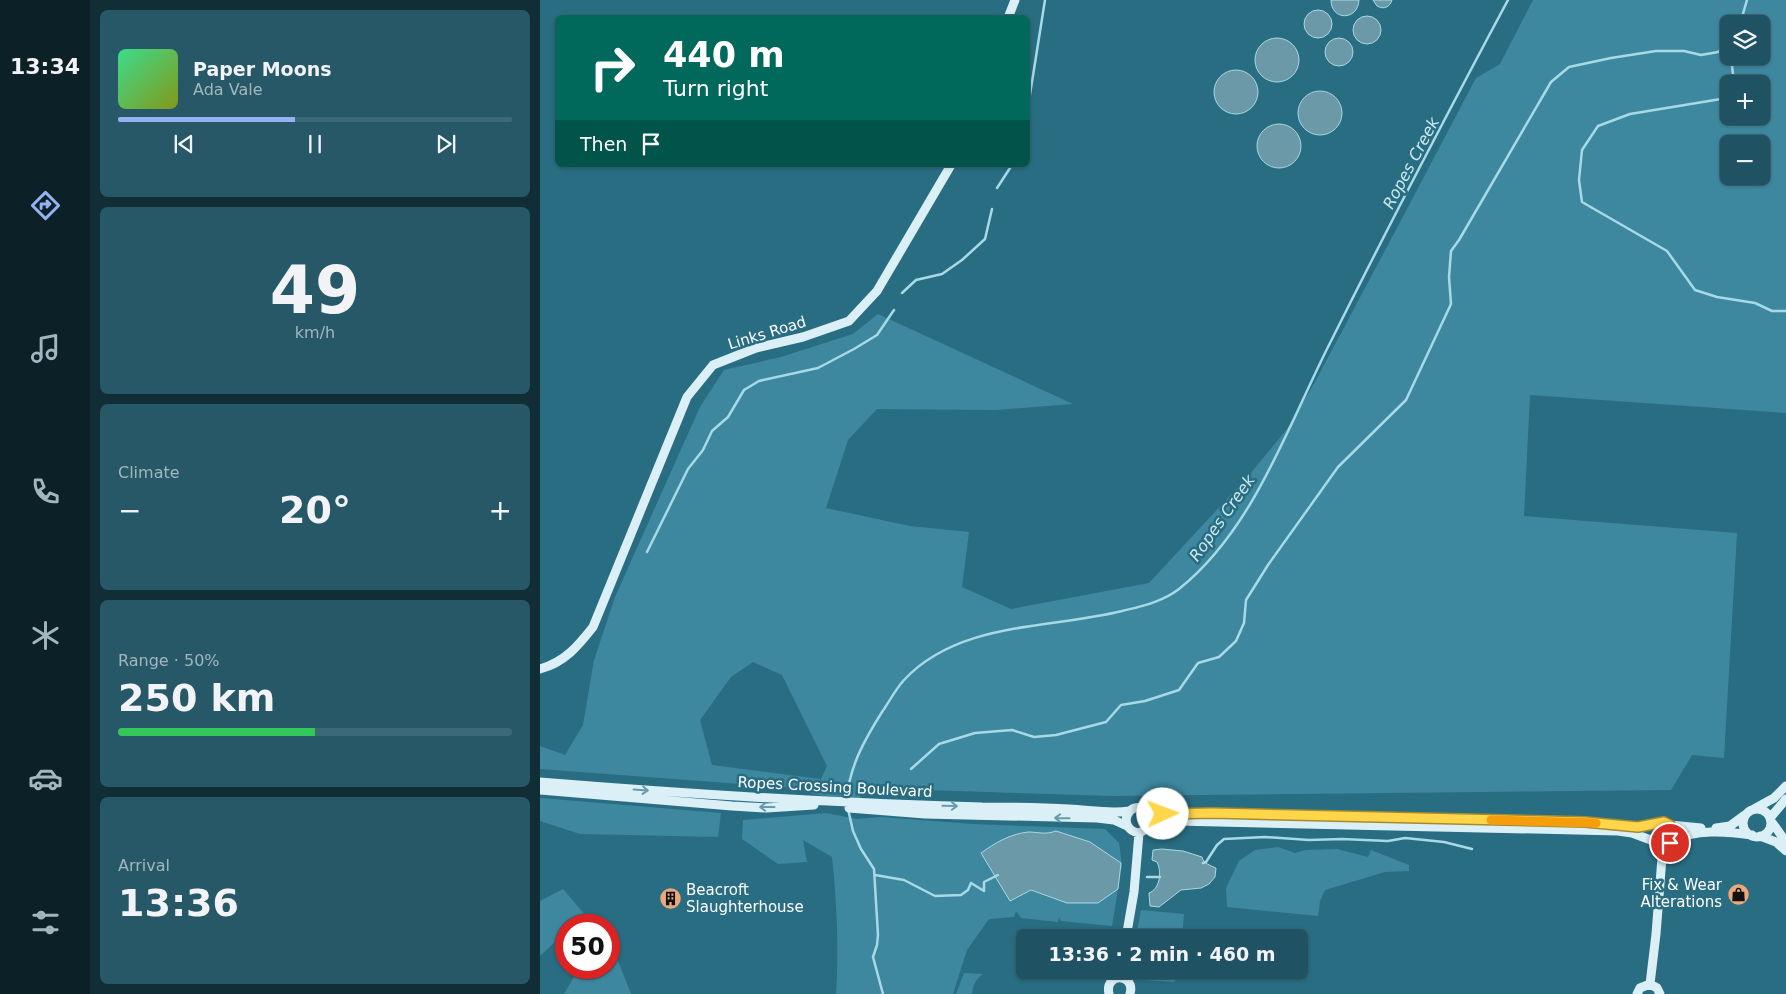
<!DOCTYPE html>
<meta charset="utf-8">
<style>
body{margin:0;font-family:"DejaVu Sans",sans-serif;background:#275868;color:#f1f3f6;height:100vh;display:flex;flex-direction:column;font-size:19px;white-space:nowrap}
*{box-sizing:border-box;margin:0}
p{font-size:16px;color:#a1b6be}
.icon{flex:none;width:28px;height:28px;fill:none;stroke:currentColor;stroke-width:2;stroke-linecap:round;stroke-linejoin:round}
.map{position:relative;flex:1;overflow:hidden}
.details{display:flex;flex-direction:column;gap:10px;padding:10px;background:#112d36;width:450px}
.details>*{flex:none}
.guide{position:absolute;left:15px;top:15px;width:475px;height:152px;border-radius:8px;box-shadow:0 1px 4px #0004,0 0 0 1px #3c6977;background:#00695c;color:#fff;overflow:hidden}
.tools{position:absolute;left:1180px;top:15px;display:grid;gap:10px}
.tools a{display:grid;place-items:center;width:50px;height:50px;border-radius:8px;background:#1f5262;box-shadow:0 1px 4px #0004,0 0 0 1px #3c6977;font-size:25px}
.speed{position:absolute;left:15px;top:914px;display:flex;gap:10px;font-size:25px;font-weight:700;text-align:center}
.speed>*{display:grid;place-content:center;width:65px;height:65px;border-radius:50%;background:#1f5262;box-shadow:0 1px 4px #0004,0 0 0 1px #3c6977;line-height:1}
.speed .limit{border:8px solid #d22;background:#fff;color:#111}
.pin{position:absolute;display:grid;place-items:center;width:42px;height:42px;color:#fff;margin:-21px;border:2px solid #fff;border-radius:50%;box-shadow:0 1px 5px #0007}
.me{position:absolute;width:55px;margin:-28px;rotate:88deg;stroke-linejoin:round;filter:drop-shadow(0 0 4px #0008)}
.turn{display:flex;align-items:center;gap:18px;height:105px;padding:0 25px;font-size:22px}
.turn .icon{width:65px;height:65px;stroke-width:2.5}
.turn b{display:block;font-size:35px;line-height:42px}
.then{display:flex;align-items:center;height:48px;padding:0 25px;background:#0003;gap:10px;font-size:19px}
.big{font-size:38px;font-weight:700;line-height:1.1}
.details .card{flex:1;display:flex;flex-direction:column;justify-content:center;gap:8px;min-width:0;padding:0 18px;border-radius:8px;background:#275868}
.details .dial{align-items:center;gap:0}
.dial b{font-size:65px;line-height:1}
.song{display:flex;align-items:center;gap:15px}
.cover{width:60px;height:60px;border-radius:8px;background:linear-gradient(135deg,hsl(150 70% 55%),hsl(70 70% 35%))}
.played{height:5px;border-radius:2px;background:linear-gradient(90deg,#95b2f1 45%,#3c6977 45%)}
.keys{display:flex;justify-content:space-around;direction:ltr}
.heat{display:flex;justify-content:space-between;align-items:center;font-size:28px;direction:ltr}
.charge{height:8px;border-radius:4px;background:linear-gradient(90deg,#34c759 50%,#3c6977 0)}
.trip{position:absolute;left:476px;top:929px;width:292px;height:50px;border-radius:8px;background:#1f5262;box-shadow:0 1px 4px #0004,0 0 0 1px #3c6977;font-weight:700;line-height:50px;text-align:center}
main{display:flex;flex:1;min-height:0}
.dock{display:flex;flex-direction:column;width:90px;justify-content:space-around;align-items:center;background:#0c2127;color:#a1b6be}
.dock .icon{width:35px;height:35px}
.dock .selected{color:#95b2f1}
.dock b{font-size:22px;color:#f1f3f6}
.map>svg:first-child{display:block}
.green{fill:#3e889f;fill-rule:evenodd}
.water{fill:#6c99a7;stroke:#a7d9e6}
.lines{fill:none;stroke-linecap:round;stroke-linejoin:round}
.stream{stroke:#a7d9e6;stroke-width:2.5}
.secondary{stroke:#dbeff6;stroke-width:9}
.oneway{stroke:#679aab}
.route-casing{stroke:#a68a30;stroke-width:12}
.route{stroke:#ffd54a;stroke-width:9}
.slow{stroke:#f59e0b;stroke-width:9}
.labels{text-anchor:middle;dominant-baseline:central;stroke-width:5;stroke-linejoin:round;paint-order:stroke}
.street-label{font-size:15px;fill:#fff;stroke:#296d82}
.poi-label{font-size:15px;fill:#fff;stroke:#296d82;text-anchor:end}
.water-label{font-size:16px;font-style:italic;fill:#cbe9f1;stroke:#296d82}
</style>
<main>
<nav class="dock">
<b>13:34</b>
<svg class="icon selected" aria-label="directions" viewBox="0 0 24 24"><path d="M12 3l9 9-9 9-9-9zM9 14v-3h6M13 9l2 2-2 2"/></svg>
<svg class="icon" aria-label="music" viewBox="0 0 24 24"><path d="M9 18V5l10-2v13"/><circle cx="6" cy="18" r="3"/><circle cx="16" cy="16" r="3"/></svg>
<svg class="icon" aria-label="phone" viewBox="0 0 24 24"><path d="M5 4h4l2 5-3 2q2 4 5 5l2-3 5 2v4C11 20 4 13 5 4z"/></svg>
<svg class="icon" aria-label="climate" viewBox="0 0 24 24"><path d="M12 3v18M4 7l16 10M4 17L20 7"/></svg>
<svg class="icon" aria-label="car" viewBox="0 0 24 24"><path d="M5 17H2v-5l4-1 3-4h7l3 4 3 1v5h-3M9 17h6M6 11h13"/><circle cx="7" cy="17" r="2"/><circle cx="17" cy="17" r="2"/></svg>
<svg class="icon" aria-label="filters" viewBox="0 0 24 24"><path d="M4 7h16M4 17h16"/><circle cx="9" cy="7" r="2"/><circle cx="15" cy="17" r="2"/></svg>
</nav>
<section class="details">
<div class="card">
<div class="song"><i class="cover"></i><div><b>Paper Moons</b><p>Ada Vale</p></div></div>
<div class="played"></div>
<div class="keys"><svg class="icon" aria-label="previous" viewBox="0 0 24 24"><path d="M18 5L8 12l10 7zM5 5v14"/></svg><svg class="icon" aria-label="pause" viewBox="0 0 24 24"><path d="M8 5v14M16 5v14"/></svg><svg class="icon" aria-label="next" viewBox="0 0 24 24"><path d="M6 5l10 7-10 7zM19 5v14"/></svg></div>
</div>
<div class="card dial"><b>49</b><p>km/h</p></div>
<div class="card"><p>Climate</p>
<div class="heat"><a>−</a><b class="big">20°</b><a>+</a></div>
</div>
<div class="card"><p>Range · 50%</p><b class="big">250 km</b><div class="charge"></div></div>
<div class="card"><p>Arrival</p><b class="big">13:36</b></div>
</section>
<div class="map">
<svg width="1246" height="994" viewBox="0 0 1246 994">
<rect width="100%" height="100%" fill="#296d82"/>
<path class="green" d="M 993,0 L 1246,0 L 1246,413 L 990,395 L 984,516 L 1197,533 L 1184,758 L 1152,755 L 1131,790 L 573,796 L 324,788 L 320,798 L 277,795 L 281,779 L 287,766 L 242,675 L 213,662 L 191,677 L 160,720 L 172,765 L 280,779 L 277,795 L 254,788 L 0,769 L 0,746 L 25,755 L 43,725 L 54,660 L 75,597 L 160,407 L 184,370 L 241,357 L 313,334 L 338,314 L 533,404 L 456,410 L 337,409 L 308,440 L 286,508 L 370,526 L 429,532 L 422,587 L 471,609 L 609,583 L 710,474 L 747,429 L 775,382 L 858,226 L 936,78 L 960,64 ZM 1189,24 L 1221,24 L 1221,56 L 1189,56 ZM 1189,84 L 1221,84 L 1221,116 L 1189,116 ZM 1189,144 L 1221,144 L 1221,176 L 1189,176 Z
M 0,798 L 181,813 L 178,837 L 40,834 L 0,821 Z
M 286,813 L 317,819 L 340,817 L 433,824 L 565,829 L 579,843 L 582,865 L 572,926 L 521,921 L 519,917 L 518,922 L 481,918 L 476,911 L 474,917 L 449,919 L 427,950 L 413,994 L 296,994 C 299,948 297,903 292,857 L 263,840 L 267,862 L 238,864 L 202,839 L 203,820 Z
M 738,847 L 755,853 L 766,850 L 797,849 L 828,857 L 831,850 L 869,865 L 869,871 L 845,872 L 785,890 L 780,901 L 778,916 L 687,907 L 686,888 L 699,861 L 715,850 Z
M 23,889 L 54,925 L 26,925 L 26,951 L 17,940 L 0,956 L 0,901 Z
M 601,910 L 644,914 L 642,937 L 596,937 Z
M 69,943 L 73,948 L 91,994 L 24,994 L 39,968 L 69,968 Z
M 594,970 L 640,970 L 639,978 L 634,982 L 602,980 L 594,974 Z
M 424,973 L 443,974 C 435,980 433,985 432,994 L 416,994 Z"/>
<path class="water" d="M 791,0 L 819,0 C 818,21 791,21 791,0 Z
M 833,0 L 852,0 C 850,7 844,10 837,6 Z
M764 24a14 14 0 1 1 28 0a14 14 0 1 1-28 0Z
M813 30a14 14 0 1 1 28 0a14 14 0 1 1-28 0Z
M785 52a14 14 0 1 1 28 0a14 14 0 1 1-28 0Z
M715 60a22 22 0 1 1 44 0a22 22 0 1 1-44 0Z
M674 92a22 22 0 1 1 44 0a22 22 0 1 1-44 0Z
M758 113a22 22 0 1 1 44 0a22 22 0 1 1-44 0Z
M717 146a22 22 0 1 1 44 0a22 22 0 1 1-44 0Z
M 516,831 L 550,842 L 581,863 L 578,889 L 558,903 L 527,903 L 491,890 L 470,901 L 441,853 C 455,843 470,834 488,832 C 499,832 505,835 516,831 Z
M 622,849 L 643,851 L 662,857 C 663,863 671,866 676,868 L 675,877 L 669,884 L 661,888 L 641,890 L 619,907 L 610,906 L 609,893 C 620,889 622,872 617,862 L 612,860 L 613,850 Z"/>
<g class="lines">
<path class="stream" d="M 1200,24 L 1207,0
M 1191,56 L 1194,84
M 1189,93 L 1181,99 L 1090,114 L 1058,126 L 1042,150 L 1039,180 L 1042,202 L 1127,251 L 1155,290 L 1177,297 L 1215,303 L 1232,311 L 1246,311
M 488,107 L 505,0
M 457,188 L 472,165
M 362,293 L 376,280 L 402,274 L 422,260 L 445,239 L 452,209
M 107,552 L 148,469 L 163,450 L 172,431 L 188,417 L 204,390 L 219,381 L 278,368 L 314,349 L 337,335 L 354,310
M 371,769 L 399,744 L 435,733 L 472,730 L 494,737 L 516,735 L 566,722 L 581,705 L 605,701 L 639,690 L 658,663 L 679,657 L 696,641 L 704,623 L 706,600 L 728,565 L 798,467 L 866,400 L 911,304 L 909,277 L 911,251 L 919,240 L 1011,82 L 1029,67 L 1071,58 L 1116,51 L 1144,51 L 1161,55 L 1178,52 L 1189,43
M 307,799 C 309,767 325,739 342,712 C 349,702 355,690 364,680 C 419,621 510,629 582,611 C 602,606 622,602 639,589 C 713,530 747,428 789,345 C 847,229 907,114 968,0
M 308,809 L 313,831 L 321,849 L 334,869 L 338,935 L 337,945 L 333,957 L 343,994
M 663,863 L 666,862 L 677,845 L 684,839 L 725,837 L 769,840 L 802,839 L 848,841 L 865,838 L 904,842 L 932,849
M 335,875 L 364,880 L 395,896 L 421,895 L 428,890 L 431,883 L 444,891 L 444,882 L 458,875
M 607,877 L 620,877"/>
<path class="secondary" d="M 468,18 L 475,0
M 0,669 C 25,662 38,646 53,627 L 147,397 L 173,365 L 216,348 L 263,337 L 309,321 L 337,291 L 411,165
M 0,782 C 147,794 294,803 442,807 C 471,807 500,807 529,809 C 550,810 569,814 589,811
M 0,790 L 192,806 L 226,808 L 274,805
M 309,808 L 385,814 L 557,818 L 574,820 L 587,826
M 1214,809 L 1234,798 L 1246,786
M1203 823a14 14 0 1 1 28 0a14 14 0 1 1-28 0Z
M 608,812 L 628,814 L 653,813 L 1021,821 L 1098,827 L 1117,824
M 1230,818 L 1246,799
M 1231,821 L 1246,842
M 1130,825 L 1161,828
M 609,827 L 611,821 L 608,812 C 589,796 575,829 599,833 L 618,823 L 636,821 L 1078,831 L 1092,833 L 1116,842
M 1176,828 L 1190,826 L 1205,815
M 1220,836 L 1236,842 L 1246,851
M 1131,841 C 1156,829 1185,831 1212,835
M 586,938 L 594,892 L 599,833
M 1110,984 L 1116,934 L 1123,845
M 569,994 C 564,972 596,973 590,994
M 1097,994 L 1100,988 L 1110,984 L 1117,988 L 1120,994"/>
</g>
<defs><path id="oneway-shaft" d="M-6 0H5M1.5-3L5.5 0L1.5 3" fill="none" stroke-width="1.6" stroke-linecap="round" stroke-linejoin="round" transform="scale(1.25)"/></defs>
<g class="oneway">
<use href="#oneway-shaft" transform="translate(101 790) rotate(4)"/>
<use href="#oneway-shaft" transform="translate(410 806) rotate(1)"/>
<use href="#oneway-shaft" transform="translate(227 807) rotate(-180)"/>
<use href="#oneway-shaft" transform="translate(522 818) rotate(-179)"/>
</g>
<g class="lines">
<defs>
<path id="route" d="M 623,814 L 673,813 L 1045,822 L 1098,827 L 1124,822 L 1130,825 L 1134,831 L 1133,838 L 1130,843"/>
</defs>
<use href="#route" class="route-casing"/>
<use href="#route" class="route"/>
<path class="slow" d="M 951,820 L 1056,823"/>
</g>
<defs>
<symbol id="shop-disc" viewBox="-11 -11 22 22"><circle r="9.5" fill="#eda779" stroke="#296d82"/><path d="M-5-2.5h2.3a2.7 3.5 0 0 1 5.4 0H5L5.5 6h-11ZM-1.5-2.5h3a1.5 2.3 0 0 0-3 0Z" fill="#111"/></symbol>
<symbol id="building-disc" viewBox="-11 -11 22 22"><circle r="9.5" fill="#eda779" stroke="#296d82"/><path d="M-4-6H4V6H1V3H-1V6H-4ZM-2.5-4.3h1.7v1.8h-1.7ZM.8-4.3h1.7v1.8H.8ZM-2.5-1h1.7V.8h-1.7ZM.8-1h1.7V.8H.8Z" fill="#111"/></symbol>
</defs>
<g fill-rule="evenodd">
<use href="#shop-disc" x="1186" y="882" width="25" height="25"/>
<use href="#building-disc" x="118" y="886" width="25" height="25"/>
</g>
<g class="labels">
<g class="street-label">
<text transform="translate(227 333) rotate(-17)">Links Road</text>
<text transform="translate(295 787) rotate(3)">Ropes Crossing Boulevard</text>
</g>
<g class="poi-label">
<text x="1182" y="885">Fix &amp; Wear<tspan x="1182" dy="17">Alterations</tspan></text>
<text x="146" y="890" text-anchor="start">Beacroft<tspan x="146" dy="17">Slaughterhouse</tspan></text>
</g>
<g class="water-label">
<text transform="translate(871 163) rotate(-62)">Ropes Creek</text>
<text transform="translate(682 518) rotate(-55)">Ropes Creek</text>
</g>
</g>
</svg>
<div class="tools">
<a><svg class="icon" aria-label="layers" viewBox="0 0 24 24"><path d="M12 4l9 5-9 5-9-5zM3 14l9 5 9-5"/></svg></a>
<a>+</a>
<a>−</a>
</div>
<div class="speed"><div class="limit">50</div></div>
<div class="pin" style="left:1130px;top:843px;background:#d93025"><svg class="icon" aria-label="arrive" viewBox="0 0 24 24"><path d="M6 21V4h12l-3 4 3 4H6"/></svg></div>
<svg class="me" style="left:623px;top:814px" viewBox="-20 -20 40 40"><circle r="19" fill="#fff"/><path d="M0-13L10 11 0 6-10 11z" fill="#ffd54a"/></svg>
<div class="trip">13:36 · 2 min · 460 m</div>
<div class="guide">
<div class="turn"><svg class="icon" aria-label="right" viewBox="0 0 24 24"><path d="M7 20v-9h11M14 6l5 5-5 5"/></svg><div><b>440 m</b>Turn right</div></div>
<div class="then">Then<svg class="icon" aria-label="arrive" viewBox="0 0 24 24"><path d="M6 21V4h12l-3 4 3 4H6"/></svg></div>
</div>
</div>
</main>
